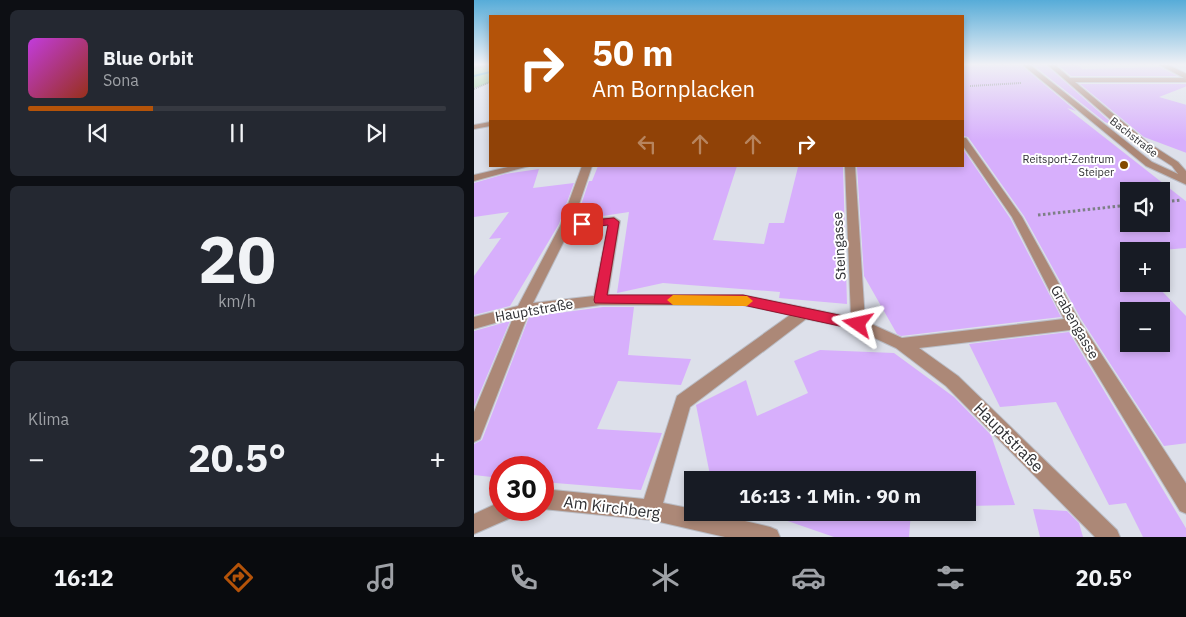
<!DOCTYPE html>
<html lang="de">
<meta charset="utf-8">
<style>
body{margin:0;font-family:"IBM Plex Sans",sans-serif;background:#242831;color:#f1f3f6;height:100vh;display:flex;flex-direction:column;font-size:19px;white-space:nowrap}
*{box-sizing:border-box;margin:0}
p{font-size:16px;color:#9ea1a6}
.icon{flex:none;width:28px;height:28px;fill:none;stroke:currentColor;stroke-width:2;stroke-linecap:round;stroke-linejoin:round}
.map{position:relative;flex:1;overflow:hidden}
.sheet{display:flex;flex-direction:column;gap:10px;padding:10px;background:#0d0f14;width:474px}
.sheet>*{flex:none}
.banner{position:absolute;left:15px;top:15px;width:475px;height:152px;border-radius:0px;box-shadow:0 2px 8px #0003;background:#b45309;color:#fff;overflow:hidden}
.fabs{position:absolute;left:646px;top:182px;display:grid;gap:10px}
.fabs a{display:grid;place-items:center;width:50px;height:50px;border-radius:0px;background:#171b24;box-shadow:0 2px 8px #0003;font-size:25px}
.speed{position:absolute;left:15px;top:456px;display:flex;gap:10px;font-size:25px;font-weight:700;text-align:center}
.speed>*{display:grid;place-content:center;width:65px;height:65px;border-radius:50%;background:#171b24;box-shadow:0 2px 8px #0003;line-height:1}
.speed .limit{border:8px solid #d22;background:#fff;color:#111}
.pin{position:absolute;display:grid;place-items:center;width:42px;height:42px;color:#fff;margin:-21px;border-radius:10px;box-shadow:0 2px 8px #0006}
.me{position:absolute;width:55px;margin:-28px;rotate:281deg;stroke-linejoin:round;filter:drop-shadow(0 0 4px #0008)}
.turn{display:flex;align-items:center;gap:18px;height:105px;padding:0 20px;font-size:22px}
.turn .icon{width:65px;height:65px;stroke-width:2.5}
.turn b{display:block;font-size:35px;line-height:42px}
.lanes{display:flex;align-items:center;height:48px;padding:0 20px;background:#0003;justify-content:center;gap:25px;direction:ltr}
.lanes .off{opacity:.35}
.big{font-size:38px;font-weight:700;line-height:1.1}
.sheet .card{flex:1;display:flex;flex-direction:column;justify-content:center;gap:8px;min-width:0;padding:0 18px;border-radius:8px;background:#242831}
.sheet .dial{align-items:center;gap:0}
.dial b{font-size:65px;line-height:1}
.song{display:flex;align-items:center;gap:15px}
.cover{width:60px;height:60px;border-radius:8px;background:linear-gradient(135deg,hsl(290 70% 55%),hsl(10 70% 35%))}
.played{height:5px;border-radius:2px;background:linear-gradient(90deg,#b45309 30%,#363941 30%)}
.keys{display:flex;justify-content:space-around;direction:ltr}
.heat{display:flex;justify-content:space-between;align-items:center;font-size:28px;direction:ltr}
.trip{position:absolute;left:210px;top:471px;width:292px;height:50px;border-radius:0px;background:#171b24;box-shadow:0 2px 8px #0003;font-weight:700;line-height:50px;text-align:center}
.dock{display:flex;height:80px;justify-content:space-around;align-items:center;background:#090b0e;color:#9ea1a6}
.dock .icon{width:35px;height:35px}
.dock .current{color:#b45309}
.dock b{font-size:22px;color:#f1f3f6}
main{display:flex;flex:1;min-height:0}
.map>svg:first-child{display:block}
.green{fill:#91ce8a}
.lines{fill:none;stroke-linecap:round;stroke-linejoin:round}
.stream{fill:#1f9fc1;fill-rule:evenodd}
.building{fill:#d7affc;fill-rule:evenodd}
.minor-casing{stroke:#babdc5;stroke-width:2}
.path-far1{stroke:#7d7f86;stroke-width:2;stroke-dasharray:1 1;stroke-linecap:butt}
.path{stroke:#7d7f86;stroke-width:3;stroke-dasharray:2.5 2.5;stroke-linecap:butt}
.minor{fill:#ac8877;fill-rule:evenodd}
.route{fill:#e11d48;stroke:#92132f}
.slow{fill:#f59e0b}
.poi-dot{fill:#844a00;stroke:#fff;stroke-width:2}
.labels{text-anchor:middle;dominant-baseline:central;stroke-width:4;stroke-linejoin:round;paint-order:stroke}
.far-street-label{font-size:11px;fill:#2e2f33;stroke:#fff}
.far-poi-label{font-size:11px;fill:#2e2f33;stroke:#fff;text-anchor:end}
.street-label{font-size:14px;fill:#2e2f33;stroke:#fff}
.near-street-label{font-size:16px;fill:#2e2f33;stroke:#fff}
</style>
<main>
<section class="sheet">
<div class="card">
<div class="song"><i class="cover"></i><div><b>Blue Orbit</b><p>Sona</p></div></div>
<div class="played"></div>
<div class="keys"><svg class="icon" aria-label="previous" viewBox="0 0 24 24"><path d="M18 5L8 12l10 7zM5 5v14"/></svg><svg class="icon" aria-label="pause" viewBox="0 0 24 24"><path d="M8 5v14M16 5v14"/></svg><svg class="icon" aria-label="next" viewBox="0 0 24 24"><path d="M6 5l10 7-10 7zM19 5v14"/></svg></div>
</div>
<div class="card dial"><b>20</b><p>km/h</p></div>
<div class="card"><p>Klima</p>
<div class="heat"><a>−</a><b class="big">20.5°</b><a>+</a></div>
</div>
</section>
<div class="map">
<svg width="713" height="537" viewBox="0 0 713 537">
<rect width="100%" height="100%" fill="#dde0ea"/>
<path class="green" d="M 0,65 L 16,65 L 16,83 L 0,88 Z"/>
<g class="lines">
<path class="stream" d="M 16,71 L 16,73 L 0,77 L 0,75 Z"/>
</g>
<path class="building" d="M 489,65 L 547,65 L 602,111 L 593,108 L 713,202 L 713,248 L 652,253 L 655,257 L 655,284 L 681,284 L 713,317 L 713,443 L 690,446 L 607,319 L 550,216 L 494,137 L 489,136 ZM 655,191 L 688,191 L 688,224 L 655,224 ZM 655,311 L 688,311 L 688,344 L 655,344 Z
M 559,65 L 572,65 L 641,126 L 631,122 Z
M 584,65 L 603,65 L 609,69 L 686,67 L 703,76 L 597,76 Z
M 606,84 L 713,84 L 713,86 L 685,97 L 713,105 L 713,153 L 670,137 Z
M 489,149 L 536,218 L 587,317 L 427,336 L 423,334 L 390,276 L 383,167 L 489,166 Z
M 124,166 L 263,166 L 239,240 L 290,244 L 295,223 L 310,223 L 324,167 L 369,167 L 373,304 L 305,298 L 306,292 L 189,283 L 143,293 L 155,212 L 102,220 L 115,181 L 118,181 Z
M 65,169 L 59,188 L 100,183 L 85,224 L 36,306 L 0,315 L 0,276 L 27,238 L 15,239 L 35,212 L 0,217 L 0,183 L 31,174 Z
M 129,307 L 160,307 L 154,355 L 217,359 L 207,385 L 144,381 L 123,429 L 188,433 L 167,490 L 69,482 L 69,468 L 26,468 L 26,478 L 0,475 L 0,444 L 8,440 L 55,317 Z
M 36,321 L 0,407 L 0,331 Z
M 595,332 L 713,530 L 713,537 L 669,537 L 652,503 L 635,505 L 582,402 L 526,407 L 495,344 Z
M 346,350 L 420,353 L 480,397 L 517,435 L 541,505 L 494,506 L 494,480 L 237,480 L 222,405 L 272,380 L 283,416 L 334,393 L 320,361 Z
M 559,509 L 593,511 L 605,523 L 609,537 L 566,537 Z
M 303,512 L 437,512 L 435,537 L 360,537 L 302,517 Z"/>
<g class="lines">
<defs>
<path id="minor" d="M 549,65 L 556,65 L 678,162 L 704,174 L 698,166 L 667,146 L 574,65 L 581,65 L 596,78 L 710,78 L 686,65 L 694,65 L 713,74 L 713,82 L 601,82 L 673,142 L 704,162 L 713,172 L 713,185 L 672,166 Z
M 16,122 L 16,126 L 0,129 L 0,125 Z
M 489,138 L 492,138 L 548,217 L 605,320 L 713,485 L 713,514 L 706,511 L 596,330 L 445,348 L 484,376 L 643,530 L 646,537 L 621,537 L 472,386 L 422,348 L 381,329 L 332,319 L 216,407 L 189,503 L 219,509 L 219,512 L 233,512 L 296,527 L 303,530 L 306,537 L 251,537 L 177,520 L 69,509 L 69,489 L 170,499 L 203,396 L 316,315 L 269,305 L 126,305 L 54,315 L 6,439 L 0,442 L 0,412 L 39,318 L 0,329 L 0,317 L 44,306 L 86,226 L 108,166 L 118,166 L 99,222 L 140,217 L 146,221 L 134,295 L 269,295 L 377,317 L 371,166 L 381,166 L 391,321 L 428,338 L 590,319 L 538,217 L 489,146 ZM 134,225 L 120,296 L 59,303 L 96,229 Z
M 38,166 L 55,166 L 0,181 L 0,175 Z
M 26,502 L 26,510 L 42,510 L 39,517 L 0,534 L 0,514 Z"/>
</defs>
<use href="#minor" class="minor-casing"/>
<path class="path-far1" d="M 0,68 L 16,65
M 496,86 L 547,83
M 0,89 L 16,82"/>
<path class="path" d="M 688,202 L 707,200
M 564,215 L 655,205"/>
<use href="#minor" class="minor"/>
</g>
<linearGradient id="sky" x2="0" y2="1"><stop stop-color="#57acd8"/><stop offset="0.46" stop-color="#f0f1f6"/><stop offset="1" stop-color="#f0f1f6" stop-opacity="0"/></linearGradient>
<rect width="713" height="140" fill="url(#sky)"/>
<path class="route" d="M 140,218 L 145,222 L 133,295 L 269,295 L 384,319 L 390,324 L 384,330 L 269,305 L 121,303 L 120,300 L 134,225 L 108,228 L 103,224 L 108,221 Z"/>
<path class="slow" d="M 199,295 L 273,296 L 279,301 L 273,306 L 199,305 L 193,300 Z"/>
<circle class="poi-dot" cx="650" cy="165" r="5"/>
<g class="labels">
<g class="far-street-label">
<text transform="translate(660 137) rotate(38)">Bachstraße</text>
</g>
<g class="far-poi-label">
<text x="640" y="159">Reitsport-Zentrum<tspan x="640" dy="13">Steiper</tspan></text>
</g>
<g class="street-label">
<text transform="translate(365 246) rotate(-93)">Steingasse</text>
<text transform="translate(60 310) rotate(-10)">Hauptstraße</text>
<text transform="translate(601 322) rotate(60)">Grabengasse</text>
</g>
<g class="near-street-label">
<text transform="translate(535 437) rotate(45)">Hauptstraße</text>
<text transform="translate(138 507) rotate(7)">Am Kirchberg</text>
</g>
</g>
</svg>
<div class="fabs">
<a><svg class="icon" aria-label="sound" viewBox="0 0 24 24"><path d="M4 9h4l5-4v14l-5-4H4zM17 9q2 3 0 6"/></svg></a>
<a>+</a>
<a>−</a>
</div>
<div class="speed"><div class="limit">30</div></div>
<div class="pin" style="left:108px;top:224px;background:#d93025"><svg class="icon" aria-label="arrive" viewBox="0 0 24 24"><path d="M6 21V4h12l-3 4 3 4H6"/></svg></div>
<svg class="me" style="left:384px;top:324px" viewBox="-20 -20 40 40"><path d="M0-17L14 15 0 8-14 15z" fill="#e11d48" stroke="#fff" stroke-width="4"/></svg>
<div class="trip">16:13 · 1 Min. · 90 m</div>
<div class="banner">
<div class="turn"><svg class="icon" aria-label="right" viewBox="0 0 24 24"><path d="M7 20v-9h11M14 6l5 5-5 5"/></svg><div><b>50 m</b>Am Bornplacken</div></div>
<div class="lanes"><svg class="icon off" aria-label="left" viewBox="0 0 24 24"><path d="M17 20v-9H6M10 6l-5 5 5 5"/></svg><svg class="icon off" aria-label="ahead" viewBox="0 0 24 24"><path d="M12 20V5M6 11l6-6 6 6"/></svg><svg class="icon off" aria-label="ahead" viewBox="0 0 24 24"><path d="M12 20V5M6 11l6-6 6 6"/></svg><svg class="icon" aria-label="right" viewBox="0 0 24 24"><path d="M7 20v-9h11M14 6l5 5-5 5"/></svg></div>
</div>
</div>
</main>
<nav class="dock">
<b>16:12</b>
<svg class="icon current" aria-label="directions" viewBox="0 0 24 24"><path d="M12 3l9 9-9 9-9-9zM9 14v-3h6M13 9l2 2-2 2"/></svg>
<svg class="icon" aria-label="music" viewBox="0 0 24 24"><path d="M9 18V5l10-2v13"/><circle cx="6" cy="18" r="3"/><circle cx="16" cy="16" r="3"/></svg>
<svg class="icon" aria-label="phone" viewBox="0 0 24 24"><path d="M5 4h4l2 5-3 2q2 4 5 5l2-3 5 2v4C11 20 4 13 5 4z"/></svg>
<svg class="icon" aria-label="climate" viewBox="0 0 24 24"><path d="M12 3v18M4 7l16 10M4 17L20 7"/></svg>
<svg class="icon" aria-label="car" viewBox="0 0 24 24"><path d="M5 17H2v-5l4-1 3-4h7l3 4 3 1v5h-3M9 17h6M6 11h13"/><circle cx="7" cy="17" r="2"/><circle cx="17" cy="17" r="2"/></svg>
<svg class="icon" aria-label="filters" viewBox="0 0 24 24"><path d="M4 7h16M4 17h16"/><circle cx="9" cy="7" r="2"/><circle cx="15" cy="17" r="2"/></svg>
<b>20.5°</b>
</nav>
